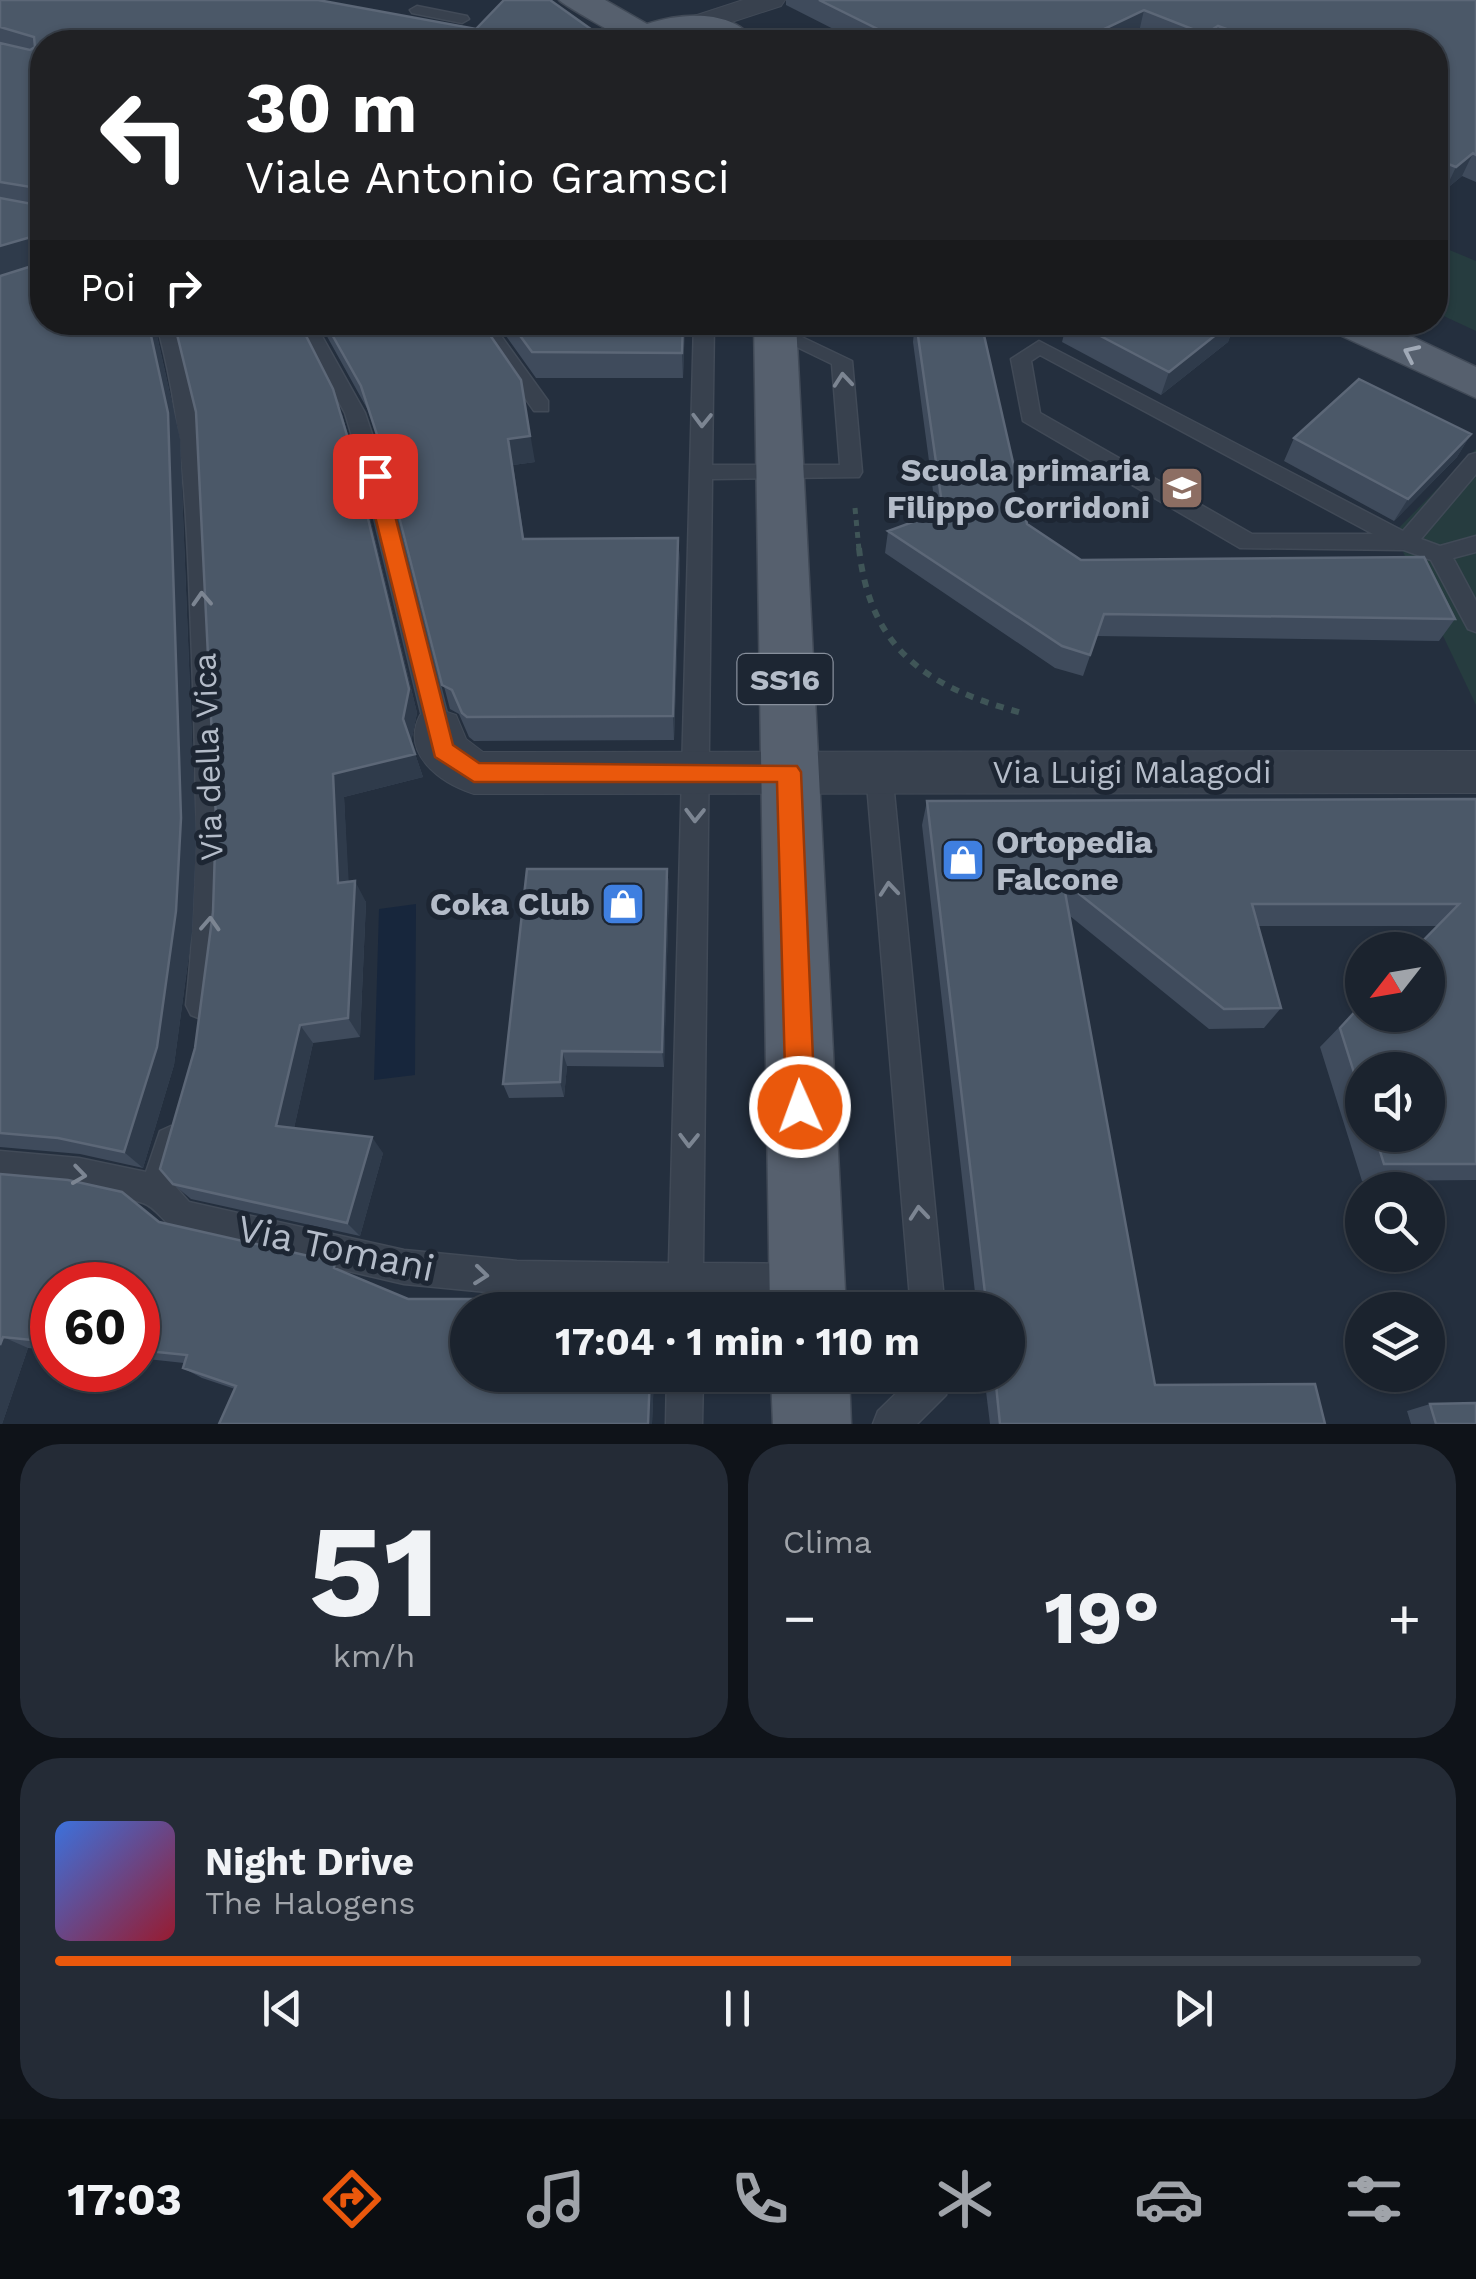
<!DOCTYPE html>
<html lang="it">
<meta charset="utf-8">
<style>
body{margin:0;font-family:"Work Sans",sans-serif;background:#242b36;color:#f1f3f6;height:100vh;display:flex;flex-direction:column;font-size:38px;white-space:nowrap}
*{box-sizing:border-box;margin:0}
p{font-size:32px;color:#a0a4aa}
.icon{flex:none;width:55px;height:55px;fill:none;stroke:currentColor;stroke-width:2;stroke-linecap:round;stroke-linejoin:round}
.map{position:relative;height:1424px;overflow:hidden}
.panel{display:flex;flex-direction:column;gap:20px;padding:20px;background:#0f1319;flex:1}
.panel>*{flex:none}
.guide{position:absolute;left:30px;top:30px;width:1418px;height:305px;border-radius:40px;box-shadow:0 2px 8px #0004,0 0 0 2px #39404a;background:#202124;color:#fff;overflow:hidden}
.needle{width:65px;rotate:239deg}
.fabs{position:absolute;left:1345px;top:932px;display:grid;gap:20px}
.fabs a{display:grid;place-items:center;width:100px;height:100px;border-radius:50%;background:#1b232e;box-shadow:0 2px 8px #0004,0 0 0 2px #39404a;font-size:50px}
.speed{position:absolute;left:30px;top:1262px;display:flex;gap:20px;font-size:50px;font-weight:700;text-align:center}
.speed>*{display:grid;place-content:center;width:130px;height:130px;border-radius:50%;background:#1b232e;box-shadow:0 2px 8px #0004,0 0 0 2px #39404a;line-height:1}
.speed .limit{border:15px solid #d22;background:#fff;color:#111}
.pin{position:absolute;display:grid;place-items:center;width:85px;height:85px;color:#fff;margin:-42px;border-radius:20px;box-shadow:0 5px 15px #0006}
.me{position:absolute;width:110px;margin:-55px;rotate:358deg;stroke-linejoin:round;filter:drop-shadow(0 0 8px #0008)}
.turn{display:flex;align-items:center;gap:35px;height:210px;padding:0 50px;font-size:45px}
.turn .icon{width:130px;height:130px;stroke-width:2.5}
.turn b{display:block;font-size:70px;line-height:85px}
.then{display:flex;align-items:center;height:95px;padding:0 50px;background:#0003;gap:20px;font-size:38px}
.big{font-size:75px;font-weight:700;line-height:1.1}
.panel .tile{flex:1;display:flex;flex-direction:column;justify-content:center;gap:15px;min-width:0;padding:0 35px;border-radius:40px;background:#242b36}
.panel .dial{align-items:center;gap:0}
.dial b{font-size:130px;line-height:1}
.song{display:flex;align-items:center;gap:30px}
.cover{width:120px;height:120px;border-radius:15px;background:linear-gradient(135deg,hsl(220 70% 55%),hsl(350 70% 35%))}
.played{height:10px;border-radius:5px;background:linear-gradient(90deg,#ea580c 70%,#39404a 70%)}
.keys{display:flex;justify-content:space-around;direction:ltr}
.heat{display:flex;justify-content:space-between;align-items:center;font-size:55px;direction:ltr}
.panel .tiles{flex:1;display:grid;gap:20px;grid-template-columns:1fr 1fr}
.tile:last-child{grid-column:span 2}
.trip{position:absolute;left:450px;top:1292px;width:575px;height:100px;border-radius:50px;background:#1b232e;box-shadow:0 2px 8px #0004,0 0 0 2px #39404a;font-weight:700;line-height:100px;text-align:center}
.menu{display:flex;height:160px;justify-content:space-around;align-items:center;background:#0b0e12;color:#a0a4aa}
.menu .icon{width:70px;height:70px}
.menu .selected{color:#ea580c}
.menu b{font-size:45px;color:#f1f3f6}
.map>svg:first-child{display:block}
.green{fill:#263c3f}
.water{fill:#17263c}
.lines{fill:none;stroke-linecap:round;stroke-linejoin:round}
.lane-casing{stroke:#414a57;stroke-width:3}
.street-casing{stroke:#414a57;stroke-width:2}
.primary-casing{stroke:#414a57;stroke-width:3}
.path-far1{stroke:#3f5557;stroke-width:5;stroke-dasharray:6 6;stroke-linecap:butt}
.path{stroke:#3f5557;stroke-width:6;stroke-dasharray:8 8;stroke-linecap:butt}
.lane{fill:#38414e;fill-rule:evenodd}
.street{fill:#38414e;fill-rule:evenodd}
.primary{fill:#56606e;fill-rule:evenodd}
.wall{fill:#3f4b5c;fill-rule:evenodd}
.shaded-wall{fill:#2f3b4b}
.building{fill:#4b5868;stroke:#5c6777;stroke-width:2.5}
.oneway{stroke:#a1aab7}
.oneway2{stroke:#7c8592}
.route{fill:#ea580c;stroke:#983908;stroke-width:2.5}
.labels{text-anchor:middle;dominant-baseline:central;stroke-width:10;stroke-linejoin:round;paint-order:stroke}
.shield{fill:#1d2633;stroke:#878f9c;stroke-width:2.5}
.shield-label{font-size:30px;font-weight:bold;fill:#b4bcc9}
.poi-label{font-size:32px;font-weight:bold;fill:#b4bcc9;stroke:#1d2633;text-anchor:end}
.street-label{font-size:32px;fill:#b4bcc9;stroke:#1d2633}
.near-street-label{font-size:38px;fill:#b4bcc9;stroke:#1d2633}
</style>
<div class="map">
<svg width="1476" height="1424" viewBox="0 0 1476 1424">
<rect width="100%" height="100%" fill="#242f3e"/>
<path class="green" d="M 1435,244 L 1476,261 L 1476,331 L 1435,312 Z
M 1476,449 L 1476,705 L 1394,533 Z"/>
<path class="water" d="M 416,904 L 415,1075 L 374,1080 L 379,909 Z"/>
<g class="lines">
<defs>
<path id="lane" d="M 417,6 L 467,16 L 469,19 L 462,23 L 412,13 L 410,10 Z
M 156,322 L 175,322 C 205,424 209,527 215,632 C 222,757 228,880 216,1005 L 211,1015 L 201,1019 L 191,1015 L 186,1005 C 200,881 196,757 191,632 C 187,527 185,424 156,322 Z
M 295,322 L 314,322 L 365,413 L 386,476 L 451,729 L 447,736 L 429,736 L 425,729 L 364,476 L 345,413 Z
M 472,322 L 491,322 L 548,401 L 548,411 L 534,411 Z
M 694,322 L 714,322 L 712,465 L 840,465 L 832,364 L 766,332 L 769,328 L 783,328 L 852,361 L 862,472 L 859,477 L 712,479 L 703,1263 L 802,1264 L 814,1269 L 819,1281 L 814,1293 L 802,1298 L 702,1297 L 702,1310 L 668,1310 L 668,1296 L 517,1295 L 404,1284 L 180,1232 C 165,1226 158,1208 143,1203 C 98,1188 47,1187 0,1183 L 0,1151 L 79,1158 L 146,1172 L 160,1131 L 171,1126 L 182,1131 L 187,1142 L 174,1185 L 189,1202 L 404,1250 L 517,1261 L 669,1263 Z
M 1039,341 L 1403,531 L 1469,455 L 1476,453 L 1476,474 L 1421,539 L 1440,546 L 1476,536 L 1476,552 L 1453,558 L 1476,601 L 1476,632 L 1468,629 L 1431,560 L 1404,550 L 1240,548 L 1023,421 L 1011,359 ZM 1040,355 L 1373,534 L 1252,534 L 1040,413 L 1031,361 Z
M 879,761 L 888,764 L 892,772 L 945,1310 L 911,1310 L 866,772 L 870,764 Z
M 667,1375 L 703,1375 L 702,1424 L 666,1424 Z
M 915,1375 L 951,1375 L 946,1395 L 917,1424 L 873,1424 L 878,1411 Z"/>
<path id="street" d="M 743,0 L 785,0 L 781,6 L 701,32 L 691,29 L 687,23 L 691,17 Z
M 438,709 L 456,715 L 466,739 L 483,752 L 1476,751 L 1476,793 L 474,794 C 440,783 400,754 420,715 Z"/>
<path id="primary" d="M 559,0 L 605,0 L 647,24 C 681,13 732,8 756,42 L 719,42 L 700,34 L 671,37 L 669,42 C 657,42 640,45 629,41 C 620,37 562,4 559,0 Z
M 754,322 L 796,322 L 846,1310 L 770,1310 Z
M 1325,322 L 1381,322 L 1476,367 L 1476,398 L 1331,331 Z
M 771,1375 L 849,1375 L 851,1424 L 773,1424 Z"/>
</defs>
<use href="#lane" class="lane-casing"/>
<use href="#street" class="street-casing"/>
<use href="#primary" class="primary-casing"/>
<path class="path-far1" d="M 855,508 L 859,550"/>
<path class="path" d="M 859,548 C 870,652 930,689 1026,714"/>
<use href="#lane" class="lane"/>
<use href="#street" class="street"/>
<use href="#primary" class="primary"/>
</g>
<path class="wall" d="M 0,0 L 476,29 L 550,0 L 42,322 L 154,322 L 180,439 L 196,840 L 192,932 L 174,1065 L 143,1168 L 80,1154 L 0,1147 Z
M 786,0 L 1476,0 L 1476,182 L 1462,176 L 1445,190 L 1435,186 L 1435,42 L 1166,42 L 1139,32 L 1117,42 L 859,42 L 786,5 Z
M 319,322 L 481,322 L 535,462 L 513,465 L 524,539 L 678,538 L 680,563 L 674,740 L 474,741 L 469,737 L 459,714 L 450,709 L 385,461 L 369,412 Z
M 496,322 L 685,322 L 683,378 L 536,378 Z
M 915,322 L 981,322 L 1027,524 L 1081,560 L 1455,619 L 1439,641 L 1097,636 L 1083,676 L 1055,668 L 885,553 L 888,531 L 936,513 L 913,342 Z
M 1067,322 L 1235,322 L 1228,342 L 1161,395 L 1062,342 Z
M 196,412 L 342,414 L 360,477 L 417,713 L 411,742 L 423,777 L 344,797 L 348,882 L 366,902 L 360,1037 L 313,1043 L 294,1128 L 383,1153 L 360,1236 L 191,1199 L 173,1184 L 195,1048 L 213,912 L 216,818 Z
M 1471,434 L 1457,457 L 1394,521 L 1284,461 L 1294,438 Z
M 1476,799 L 1476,1180 L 1362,1181 L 1320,1047 L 1437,926 L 1258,926 L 1281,1008 L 1264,1028 L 1209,1029 L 1070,916 L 1155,1385 L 1325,1424 L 990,1424 L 984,1375 L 1008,1375 L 1008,1310 L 977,1310 L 922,825 L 927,801 ZM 1362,1070 L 1428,1135 L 1362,1135 Z
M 667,869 L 669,886 L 664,1067 L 567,1066 L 564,1097 L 509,1098 L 503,1084 Z
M 0,1174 L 161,1222 L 348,1274 L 408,1299 L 653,1299 L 656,1310 L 468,1310 L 654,1375 L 652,1424 L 219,1424 L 235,1389 L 202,1378 L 183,1368 L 184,1363 L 138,1358 L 138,1285 L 52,1285 L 52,1350 L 28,1348 L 2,1424 L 0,1424 Z
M 1430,1404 L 1476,1424 L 1411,1424 L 1407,1411 Z"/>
<path class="shaded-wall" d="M 1144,10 L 1139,32 L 1117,42 L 1077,42 Z
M 1218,26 L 1213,42 L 1202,42 L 1205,34 Z
M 1473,153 L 1462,176 L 1445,190 L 1456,167 Z
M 31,237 L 42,262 L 0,276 L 0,246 Z
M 148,322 L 154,322 L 180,439 L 196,840 L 192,932 L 174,1065 L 143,1168 L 124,1152 Z
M 683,322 L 685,322 L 683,378 L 682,353 Z
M 1232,322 L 1235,322 L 1228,342 L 1161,395 L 1169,372 Z
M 521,380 L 535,462 L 513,465 L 528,564 L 508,439 Z
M 333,389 L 360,477 L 417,713 L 411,742 L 423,777 L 344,797 L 350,904 L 338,883 L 333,774 L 403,719 Z
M 1471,434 L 1457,457 L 1394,521 L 1408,499 Z
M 678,538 L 680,563 L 674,740 L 673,716 Z
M 667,869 L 669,886 L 664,1067 L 662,1052 Z
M 355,881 L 366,902 L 360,1037 L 348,1018 Z
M 300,1025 L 313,1043 L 291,1142 L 276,1126 Z
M 562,1051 L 567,1066 L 564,1097 L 560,1082 Z
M 372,1137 L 383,1153 L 360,1236 L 347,1223 Z
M 3,1337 L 28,1348 L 2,1424 L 0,1424 L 0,1345 Z
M 650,1375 L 654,1375 L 652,1424 L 648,1424 Z"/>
<path class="building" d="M 0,0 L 318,0 L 476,29 L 504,0 L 550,0 L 609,42 L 42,42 L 42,322 L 148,322 L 168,413 L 181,818 L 176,911 L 157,1047 L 124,1152 L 58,1138 L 0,1133 L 0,276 L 32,266 L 31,237 L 0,246 L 0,198 L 32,204 L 31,187 L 0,182 L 0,43 L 30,50 L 35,47 L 34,37 L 0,27 Z
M 819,0 L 1476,0 L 1476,155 L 1473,153 L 1456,167 L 1435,159 L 1435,109 L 1437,108 L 1435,107 L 1435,42 L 1262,42 L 1218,26 L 1205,34 L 1144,10 L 1077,42 L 904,42 Z
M 174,322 L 299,322 L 333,389 L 352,452 L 409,689 L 403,719 L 415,754 L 333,774 L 338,883 L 355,881 L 348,1018 L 300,1025 L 276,1126 L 372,1137 L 347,1223 L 173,1184 L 160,1169 L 195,1048 L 213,912 L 216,818 L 196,412 Z
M 325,322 L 481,322 L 521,380 L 530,436 L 508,439 L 523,539 L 678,538 L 673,716 L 467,717 L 462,713 L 452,690 L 442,685 L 382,450 L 361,386 Z
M 510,322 L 683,322 L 682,353 L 532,352 Z
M 916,322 L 981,322 L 1027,524 L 1081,560 L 1424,557 L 1455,619 L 1104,614 L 1090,655 L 1062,646 L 888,531 L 943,511 Z
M 1074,322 L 1232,322 L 1169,372 Z
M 1359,379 L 1471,434 L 1408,499 L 1294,438 Z
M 1476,799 L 1476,1164 L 1384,1164 L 1375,1135 L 1428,1135 L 1428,1070 L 1362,1070 L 1362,1098 L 1340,1028 L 1362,1004 L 1362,1015 L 1428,1015 L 1428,950 L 1414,950 L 1459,904 L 1252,904 L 1281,1008 L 1224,1009 L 1063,881 L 1155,1385 L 1315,1384 L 1325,1424 L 1000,1424 L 995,1375 L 1008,1375 L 1008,1310 L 987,1310 L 927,801 Z
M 527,869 L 667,869 L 662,1052 L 562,1051 L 560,1082 L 503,1084 Z
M 0,1174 L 68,1180 L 122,1192 L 159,1222 L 335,1262 L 334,1268 L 408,1299 L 653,1299 L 653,1310 L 468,1310 L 468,1375 L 650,1375 L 648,1424 L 219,1424 L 236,1386 L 183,1368 L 187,1355 L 138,1350 L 138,1285 L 52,1285 L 52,1342 L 3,1337 L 0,1345 Z
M 1476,1403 L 1476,1424 L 1436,1424 L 1430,1404 Z"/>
<defs><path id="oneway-chevron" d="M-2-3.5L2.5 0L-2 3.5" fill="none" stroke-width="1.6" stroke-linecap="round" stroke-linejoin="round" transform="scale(2.5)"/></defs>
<use class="oneway" href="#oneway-chevron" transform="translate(1411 353) rotate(-155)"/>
<g class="oneway2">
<use href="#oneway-chevron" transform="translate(843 380) rotate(-95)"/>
<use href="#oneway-chevron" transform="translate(702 420) rotate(91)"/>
<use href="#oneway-chevron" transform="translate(202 599) rotate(-93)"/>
<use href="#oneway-chevron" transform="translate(695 815) rotate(91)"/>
<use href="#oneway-chevron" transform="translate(889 889) rotate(-95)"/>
<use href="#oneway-chevron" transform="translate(210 924) rotate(-87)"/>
<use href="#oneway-chevron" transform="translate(689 1140) rotate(91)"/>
<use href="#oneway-chevron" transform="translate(79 1175) rotate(8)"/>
<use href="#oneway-chevron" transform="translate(919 1213) rotate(-95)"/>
<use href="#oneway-chevron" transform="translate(481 1275) rotate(6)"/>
</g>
<path class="route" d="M 375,469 L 385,476 L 453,745 L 479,763 L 797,766 L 801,772 L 815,1107 L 810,1117 L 800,1121 L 791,1117 L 786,1107 L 777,782 L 474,782 L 435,757 L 365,476 Z"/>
<defs>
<symbol id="school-square" viewBox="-11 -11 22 22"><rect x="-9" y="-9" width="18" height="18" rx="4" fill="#8d6e63" stroke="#1d2633"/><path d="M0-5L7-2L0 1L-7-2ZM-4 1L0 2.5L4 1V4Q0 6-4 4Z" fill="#fff"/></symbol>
<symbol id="shop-square" viewBox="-11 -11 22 22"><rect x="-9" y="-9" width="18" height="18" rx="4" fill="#3f7fe0" stroke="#1d2633"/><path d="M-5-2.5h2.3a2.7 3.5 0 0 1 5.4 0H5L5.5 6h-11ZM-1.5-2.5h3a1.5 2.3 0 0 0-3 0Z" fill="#fff"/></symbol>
</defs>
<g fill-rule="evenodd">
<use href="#school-square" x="1157" y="463" width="50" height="50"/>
<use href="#shop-square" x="938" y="835" width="50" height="50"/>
<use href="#shop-square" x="598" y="879" width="50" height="50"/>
</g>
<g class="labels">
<rect class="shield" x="737.5" y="654" width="95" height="50" rx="8"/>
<g class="shield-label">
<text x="785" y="679">SS16</text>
</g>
<g class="poi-label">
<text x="1150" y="470">Scuola primaria<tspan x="1150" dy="37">Filippo Corridoni</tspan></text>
<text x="996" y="842" text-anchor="start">Ortopedia<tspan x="996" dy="37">Falcone</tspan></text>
<text x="590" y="904">Coka Club</text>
</g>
<g class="street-label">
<text transform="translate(208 757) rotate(-92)">Via della Vica</text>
<text x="1132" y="772">Via Luigi Malagodi</text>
</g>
<g class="near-street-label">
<text transform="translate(336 1248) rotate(12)">Via Tomani</text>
</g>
</g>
</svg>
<div class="fabs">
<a><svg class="needle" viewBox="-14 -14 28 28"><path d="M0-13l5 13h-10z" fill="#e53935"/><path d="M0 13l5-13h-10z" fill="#a0a4aa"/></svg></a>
<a><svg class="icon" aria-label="sound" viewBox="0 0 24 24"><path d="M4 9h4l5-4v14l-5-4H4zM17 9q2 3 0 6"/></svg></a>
<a><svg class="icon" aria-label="search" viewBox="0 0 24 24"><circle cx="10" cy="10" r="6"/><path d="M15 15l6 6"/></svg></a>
<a><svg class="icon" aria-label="layers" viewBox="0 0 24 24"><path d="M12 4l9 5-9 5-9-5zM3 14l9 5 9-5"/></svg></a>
</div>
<div class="speed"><div class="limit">60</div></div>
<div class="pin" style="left:375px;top:476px;background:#d93025"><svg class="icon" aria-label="arrive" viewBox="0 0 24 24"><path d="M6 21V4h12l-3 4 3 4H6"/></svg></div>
<svg class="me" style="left:800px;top:1107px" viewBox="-20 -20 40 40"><circle r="17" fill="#ea580c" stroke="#fff" stroke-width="3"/><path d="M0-11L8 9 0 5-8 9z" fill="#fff"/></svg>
<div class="trip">17:04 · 1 min · 110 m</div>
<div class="guide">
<div class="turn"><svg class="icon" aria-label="left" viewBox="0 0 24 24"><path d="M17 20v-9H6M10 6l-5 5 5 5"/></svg><div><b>30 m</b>Viale Antonio Gramsci</div></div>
<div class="then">Poi<svg class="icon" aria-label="right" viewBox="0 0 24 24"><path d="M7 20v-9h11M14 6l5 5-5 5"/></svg></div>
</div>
</div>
<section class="panel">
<div class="tiles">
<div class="tile dial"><b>51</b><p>km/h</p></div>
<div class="tile"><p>Clima</p>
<div class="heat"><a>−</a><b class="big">19°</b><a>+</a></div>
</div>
<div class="tile">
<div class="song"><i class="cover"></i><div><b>Night Drive</b><p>The Halogens</p></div></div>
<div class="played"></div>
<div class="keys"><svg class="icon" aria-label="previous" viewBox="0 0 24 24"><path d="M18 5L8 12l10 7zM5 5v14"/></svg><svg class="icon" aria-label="pause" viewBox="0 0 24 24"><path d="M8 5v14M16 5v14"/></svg><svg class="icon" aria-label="next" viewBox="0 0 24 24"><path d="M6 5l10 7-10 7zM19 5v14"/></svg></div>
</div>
</div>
</section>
<nav class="menu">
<b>17:03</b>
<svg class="icon selected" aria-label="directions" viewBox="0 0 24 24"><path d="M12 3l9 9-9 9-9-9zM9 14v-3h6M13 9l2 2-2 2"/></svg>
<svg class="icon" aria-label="music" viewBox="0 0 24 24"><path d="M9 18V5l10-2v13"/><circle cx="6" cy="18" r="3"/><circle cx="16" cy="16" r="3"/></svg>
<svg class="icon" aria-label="phone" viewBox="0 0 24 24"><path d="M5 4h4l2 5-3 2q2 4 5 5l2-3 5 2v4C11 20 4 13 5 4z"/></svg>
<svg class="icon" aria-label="climate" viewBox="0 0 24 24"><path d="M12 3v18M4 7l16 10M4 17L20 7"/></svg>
<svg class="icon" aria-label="car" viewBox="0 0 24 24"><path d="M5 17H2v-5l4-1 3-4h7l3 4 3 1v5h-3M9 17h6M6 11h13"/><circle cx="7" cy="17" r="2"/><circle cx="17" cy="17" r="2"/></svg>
<svg class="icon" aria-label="filters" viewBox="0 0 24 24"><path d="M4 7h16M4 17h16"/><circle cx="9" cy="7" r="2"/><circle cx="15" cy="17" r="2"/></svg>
</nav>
